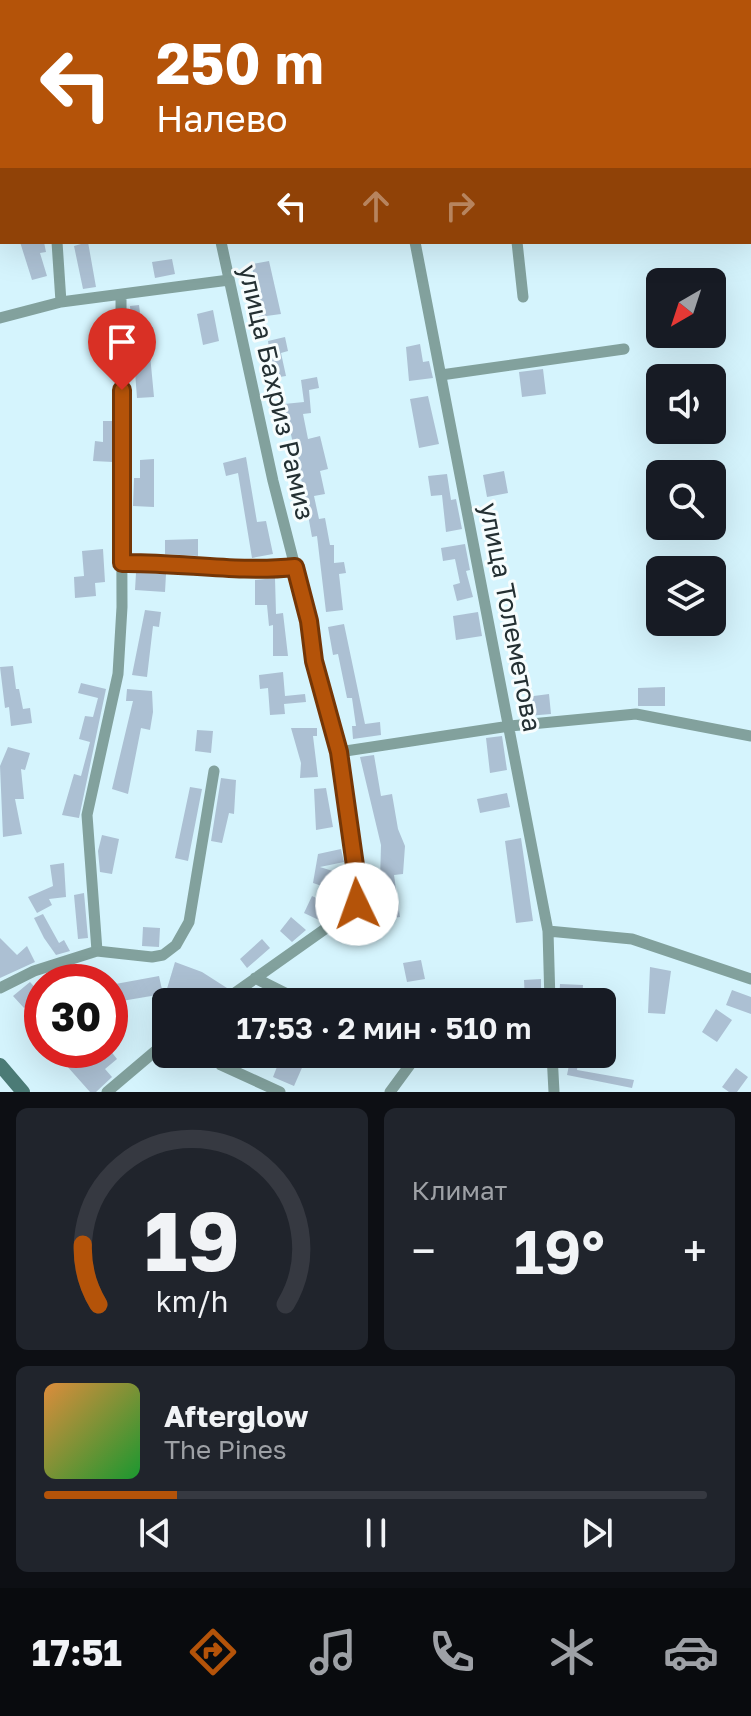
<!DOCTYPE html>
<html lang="ru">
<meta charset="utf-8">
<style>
body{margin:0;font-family:"Golos Text",sans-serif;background:#20242c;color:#f1f3f6;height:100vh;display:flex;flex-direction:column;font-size:30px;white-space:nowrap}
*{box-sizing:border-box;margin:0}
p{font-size:26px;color:#9ea1a6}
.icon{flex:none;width:44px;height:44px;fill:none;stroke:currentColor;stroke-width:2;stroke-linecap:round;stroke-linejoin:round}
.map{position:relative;height:1092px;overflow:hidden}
.sheet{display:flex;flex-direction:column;gap:16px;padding:16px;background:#0d0f14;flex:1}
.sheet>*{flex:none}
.banner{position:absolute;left:0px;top:0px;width:752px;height:244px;box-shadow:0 8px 32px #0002;background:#b45309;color:#fff;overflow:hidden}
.needle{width:52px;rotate:219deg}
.tools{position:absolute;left:646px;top:268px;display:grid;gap:16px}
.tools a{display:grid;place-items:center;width:80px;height:80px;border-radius:12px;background:#171b24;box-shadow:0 8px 32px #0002;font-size:40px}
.speed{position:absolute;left:24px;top:964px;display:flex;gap:16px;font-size:40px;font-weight:700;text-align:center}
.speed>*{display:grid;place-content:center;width:104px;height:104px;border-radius:50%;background:#171b24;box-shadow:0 8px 32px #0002;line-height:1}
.speed .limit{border:12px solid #d22;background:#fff;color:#111}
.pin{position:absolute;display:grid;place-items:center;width:68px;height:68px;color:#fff;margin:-82px -34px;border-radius:50% 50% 50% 0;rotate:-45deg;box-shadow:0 0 8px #0007}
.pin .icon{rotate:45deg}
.me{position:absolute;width:88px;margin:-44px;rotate:357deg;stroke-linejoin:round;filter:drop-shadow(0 0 6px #0008)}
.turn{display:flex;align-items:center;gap:28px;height:168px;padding:0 24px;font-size:36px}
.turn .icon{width:104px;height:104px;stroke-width:2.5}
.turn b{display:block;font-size:56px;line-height:68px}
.lanes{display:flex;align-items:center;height:76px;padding:0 24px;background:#0003;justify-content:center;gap:40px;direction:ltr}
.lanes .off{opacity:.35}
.big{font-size:60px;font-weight:600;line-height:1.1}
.sheet .widget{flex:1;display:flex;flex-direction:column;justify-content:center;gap:12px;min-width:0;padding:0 28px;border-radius:12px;background:#20242c}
.sheet .dial{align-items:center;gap:0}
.dial svg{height:208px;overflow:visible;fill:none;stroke:#363941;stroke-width:7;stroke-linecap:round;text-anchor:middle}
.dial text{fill:#f1f3f6;stroke:none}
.song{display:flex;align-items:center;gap:24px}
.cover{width:96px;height:96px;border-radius:12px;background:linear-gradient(135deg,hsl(30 70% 55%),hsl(130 70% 35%))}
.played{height:8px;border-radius:4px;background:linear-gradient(90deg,#b45309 20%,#363941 20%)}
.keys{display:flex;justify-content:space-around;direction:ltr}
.heat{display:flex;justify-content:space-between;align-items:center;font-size:44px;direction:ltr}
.sheet .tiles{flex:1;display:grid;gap:16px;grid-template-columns:1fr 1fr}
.widget:last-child{grid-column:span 2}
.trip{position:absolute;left:152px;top:988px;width:464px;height:80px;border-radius:12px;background:#171b24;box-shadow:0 8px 32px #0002;font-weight:600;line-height:80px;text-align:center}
.menu{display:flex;height:128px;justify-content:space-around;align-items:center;background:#090b0e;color:#9ea1a6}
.menu .icon{width:56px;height:56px}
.menu .selected{color:#b45309}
.menu b{font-size:36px;color:#f1f3f6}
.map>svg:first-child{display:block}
.building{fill:#acc0d3}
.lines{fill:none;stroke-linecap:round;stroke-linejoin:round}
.street{stroke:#82a19d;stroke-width:11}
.secondary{stroke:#4b7b76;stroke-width:14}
.route-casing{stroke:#753606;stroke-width:20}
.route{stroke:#b45309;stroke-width:14}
.labels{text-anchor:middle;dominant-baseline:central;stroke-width:6;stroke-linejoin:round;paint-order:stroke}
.street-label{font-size:26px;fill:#243033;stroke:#f7fdfe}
</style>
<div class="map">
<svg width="751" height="1092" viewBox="0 0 751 1092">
<rect width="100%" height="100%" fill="#d5f4fd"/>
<path class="building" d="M 20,242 L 44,242 L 46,252 L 40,253 L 47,276 L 32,280 Z
M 88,242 L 96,287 L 83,289 L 74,246 Z
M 172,259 L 175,274 L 155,278 L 152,262 Z
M 269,261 L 281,314 L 259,317 L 252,264 Z
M 139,305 L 142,328 L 153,327 L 155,344 L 149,344 L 154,397 L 137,398 L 130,306 Z
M 213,310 L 219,341 L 203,345 L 197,314 Z
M 285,337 L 288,351 L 281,353 L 286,376 L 273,378 L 268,341 Z
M 420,344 L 423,362 L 429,361 L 433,378 L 409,381 L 406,347 Z
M 543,369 L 546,394 L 522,397 L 519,372 Z
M 317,377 L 319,388 L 309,390 L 311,413 L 303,414 L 308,439 L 320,436 L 328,469 L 320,471 L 325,494 L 314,496 L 319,519 L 325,518 L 330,545 L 334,545 L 334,563 L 344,562 L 346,573 L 339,574 L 343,610 L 326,612 L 317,536 L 312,537 L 308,515 L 305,516 L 302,506 L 307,505 L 284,404 L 304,402 L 301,380 Z
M 428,396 L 439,444 L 419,448 L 410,399 Z
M 103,421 L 113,421 L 113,462 L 93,461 L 95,441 L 103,442 Z
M 246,457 L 257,522 L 266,521 L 273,554 L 252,558 L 238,473 L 226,476 L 223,463 Z
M 154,459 L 154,507 L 133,506 L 134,478 L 140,478 L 140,460 Z
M 504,471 L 508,493 L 487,497 L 483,475 Z
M 447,474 L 451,500 L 456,499 L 462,529 L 446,532 L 442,495 L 431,496 L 428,476 Z
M 198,539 L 198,556 L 165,554 L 165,540 Z
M 465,544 L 470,570 L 466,571 L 473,597 L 457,601 L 453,585 L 460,583 L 455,559 L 443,561 L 441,548 Z
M 103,549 L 105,582 L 95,583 L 96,596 L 75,598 L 74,577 L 84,576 L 82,551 Z
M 136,573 L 166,574 L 165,592 L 135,590 Z
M 275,578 L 276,614 L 283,613 L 288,656 L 273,656 L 273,625 L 269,626 L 267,605 L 255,605 L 255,580 Z
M 145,610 L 161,612 L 159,627 L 153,626 L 147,677 L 132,675 Z
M 478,612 L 482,636 L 456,640 L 453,616 Z
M 344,624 L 365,724 L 380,722 L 381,735 L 353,739 L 352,726 L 356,726 L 352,698 L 347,698 L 338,654 L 333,655 L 328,627 Z
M 13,666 L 16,689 L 19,689 L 23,709 L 30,708 L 32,723 L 11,726 L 9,707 L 5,708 L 0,667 Z
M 283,672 L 285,696 L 305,694 L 306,702 L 284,704 L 285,714 L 270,715 L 268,688 L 260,689 L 259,675 Z
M 81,683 L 106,689 L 79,818 L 62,815 L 74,774 L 81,776 L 90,742 L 79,739 L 85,716 L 93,717 L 98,698 L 78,693 Z
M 665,687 L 665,706 L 638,706 L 638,688 Z
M 127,689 L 152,691 L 153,712 L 150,730 L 141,728 L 128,794 L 112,789 L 133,701 L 126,701 Z
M 549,694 L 551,714 L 527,716 L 526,697 Z
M 291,728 L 317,728 L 317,736 L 313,736 L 318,777 L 300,778 L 301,763 Z
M 197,730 L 213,731 L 211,753 L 195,751 Z
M 502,736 L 507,770 L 490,773 L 486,738 Z
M 8,747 L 30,753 L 25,770 L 21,769 L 24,799 L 15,799 L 22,834 L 3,837 L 0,766 Z
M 374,755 L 381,796 L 392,794 L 398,829 L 405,846 L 403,874 L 394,875 L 400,917 L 386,919 L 380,881 L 381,845 L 360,757 Z
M 221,778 L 236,780 L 234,814 L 229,813 L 222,843 L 211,841 Z
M 190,787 L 202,789 L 188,861 L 175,858 Z
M 326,788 L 333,827 L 316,830 L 314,789 Z
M 507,793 L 510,807 L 480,813 L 477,799 Z
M 102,835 L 119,839 L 112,874 L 100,872 L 98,851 Z
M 521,838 L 533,921 L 516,923 L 505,841 Z
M 341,849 L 344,862 L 320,867 L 342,874 L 337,891 L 313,883 L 318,854 Z
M 64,863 L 66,897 L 49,899 L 52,905 L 37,913 L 28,897 L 53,886 L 50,865 Z
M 84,893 L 88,938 L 78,939 L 74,895 Z
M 312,896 L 329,904 L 321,921 L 304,913 Z
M 43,914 L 59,943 L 64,940 L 70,951 L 56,955 L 44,938 L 34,918 Z
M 291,917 L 306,930 L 292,942 L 280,931 Z
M 143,927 L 160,928 L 159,947 L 142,946 Z
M 0,938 L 17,955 L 27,946 L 35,962 L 0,978 Z
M 262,939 L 270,948 L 247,968 L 240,959 Z
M 421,960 L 425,979 L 407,982 L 403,963 Z
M 175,962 L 202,972 L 227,988 L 214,1002 L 176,1002 L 166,992 Z
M 650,967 L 671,971 L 665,1014 L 648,1013 Z
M 159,976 L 163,994 L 110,1003 L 110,985 Z
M 541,979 L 541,1002 L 525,1002 L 524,980 Z
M 30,982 L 40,993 L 24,1008 L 13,996 Z
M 560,984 L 583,985 L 582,1002 L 559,1002 Z
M 732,990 L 751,997 L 751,1014 L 726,1005 Z
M 716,1009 L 732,1020 L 717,1042 L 702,1032 Z
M 65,1050 L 87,1050 L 96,1059 L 110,1050 L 117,1059 L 105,1069 L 112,1077 L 96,1092 L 90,1092 L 58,1056 Z
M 282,1054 L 308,1054 L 294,1086 L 273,1077 Z
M 564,1054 L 579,1054 L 577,1070 L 634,1080 L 632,1088 L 567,1075 L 569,1065 L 563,1064 Z
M 736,1068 L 748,1077 L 737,1092 L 729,1092 L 722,1087 Z"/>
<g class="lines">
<path class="street" d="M 170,0 L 170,2
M 369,0 L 370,2
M 0,33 L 2,46
M 0,130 L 2,130
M 57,242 L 61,302
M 221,242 L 273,481 L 309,621 L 314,661 L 331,713 L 359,894 L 349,912 L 222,1002
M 415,242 L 548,931 L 550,1002
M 517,242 L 523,297
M 0,318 L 61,302 L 229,280
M 441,375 L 624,349
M 122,563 L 185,563 L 250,572 L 295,567
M 339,752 L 510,726 L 636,714 L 751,736
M 548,931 L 632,939 L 751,979
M 97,951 L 87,815 L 118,674 L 122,607 L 121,295
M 255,978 L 303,1002
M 0,988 L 34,971 L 97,951 L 152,957 L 163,955 L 176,945 L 189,922 L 214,771
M 210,1054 L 221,1065 L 280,1092
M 552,1054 L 554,1092
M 107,1092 L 166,1042
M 390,1092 L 415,1058 L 407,1054"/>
<path class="secondary" d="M 0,1065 L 23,1092"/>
</g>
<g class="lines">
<defs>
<path id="route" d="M 122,390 L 122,563 C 180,562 237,573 295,567 L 309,621 L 314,661 L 339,752 L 359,894 L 357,904"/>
</defs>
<use href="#route" class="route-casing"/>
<use href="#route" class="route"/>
</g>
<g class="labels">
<g class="street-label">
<text transform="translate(277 392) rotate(77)">улица Бахриз Рамиз</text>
<text transform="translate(511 617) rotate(79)">улица Толеметова</text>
</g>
</g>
</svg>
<div class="tools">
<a><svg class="needle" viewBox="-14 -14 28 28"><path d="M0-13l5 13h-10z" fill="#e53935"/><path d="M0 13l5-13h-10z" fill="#9ea1a6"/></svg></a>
<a><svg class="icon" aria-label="sound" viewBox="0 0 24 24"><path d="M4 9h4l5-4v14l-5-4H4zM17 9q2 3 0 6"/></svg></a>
<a><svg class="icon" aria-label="search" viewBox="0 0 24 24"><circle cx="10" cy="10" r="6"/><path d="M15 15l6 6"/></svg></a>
<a><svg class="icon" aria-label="layers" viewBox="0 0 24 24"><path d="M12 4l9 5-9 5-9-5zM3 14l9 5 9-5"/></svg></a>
</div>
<div class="speed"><div class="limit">30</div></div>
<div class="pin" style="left:122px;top:390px;background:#d93025"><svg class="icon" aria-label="arrive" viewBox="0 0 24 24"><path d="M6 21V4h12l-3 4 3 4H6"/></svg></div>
<svg class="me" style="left:357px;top:904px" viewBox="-20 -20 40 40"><circle r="19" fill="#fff"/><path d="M0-13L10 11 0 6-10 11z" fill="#b45309"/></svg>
<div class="trip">17:53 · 2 мин · 510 m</div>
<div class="banner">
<div class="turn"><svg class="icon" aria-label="left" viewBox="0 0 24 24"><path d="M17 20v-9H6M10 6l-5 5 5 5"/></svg><div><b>250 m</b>Налево</div></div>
<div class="lanes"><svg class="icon" aria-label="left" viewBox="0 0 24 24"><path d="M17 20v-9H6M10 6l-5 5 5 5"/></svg><svg class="icon off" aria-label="ahead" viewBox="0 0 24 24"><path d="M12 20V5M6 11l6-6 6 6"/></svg><svg class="icon off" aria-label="right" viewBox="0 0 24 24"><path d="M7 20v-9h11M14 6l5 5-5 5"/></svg></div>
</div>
</div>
<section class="sheet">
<div class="tiles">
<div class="widget dial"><svg viewBox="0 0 100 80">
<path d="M14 69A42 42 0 1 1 86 69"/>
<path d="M14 69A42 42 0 0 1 8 46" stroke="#b45309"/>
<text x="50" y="56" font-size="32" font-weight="700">19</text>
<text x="50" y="72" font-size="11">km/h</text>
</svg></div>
<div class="widget"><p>Климат</p>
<div class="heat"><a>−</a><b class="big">19°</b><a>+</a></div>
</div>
<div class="widget">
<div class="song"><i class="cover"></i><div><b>Afterglow</b><p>The Pines</p></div></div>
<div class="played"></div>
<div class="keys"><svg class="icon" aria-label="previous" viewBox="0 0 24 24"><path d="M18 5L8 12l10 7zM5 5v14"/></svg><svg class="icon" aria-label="pause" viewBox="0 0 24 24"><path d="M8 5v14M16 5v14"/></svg><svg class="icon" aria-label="next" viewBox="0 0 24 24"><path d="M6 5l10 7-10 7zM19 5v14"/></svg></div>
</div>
</div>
</section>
<nav class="menu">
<b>17:51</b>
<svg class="icon selected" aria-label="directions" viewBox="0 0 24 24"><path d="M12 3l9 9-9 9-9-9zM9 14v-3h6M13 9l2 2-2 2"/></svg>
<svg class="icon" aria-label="music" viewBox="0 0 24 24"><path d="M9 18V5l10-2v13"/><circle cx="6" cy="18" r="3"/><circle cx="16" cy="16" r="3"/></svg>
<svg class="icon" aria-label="phone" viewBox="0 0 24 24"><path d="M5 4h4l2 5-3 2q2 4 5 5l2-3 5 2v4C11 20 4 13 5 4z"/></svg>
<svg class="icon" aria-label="climate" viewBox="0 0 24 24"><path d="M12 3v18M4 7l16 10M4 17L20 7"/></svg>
<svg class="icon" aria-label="car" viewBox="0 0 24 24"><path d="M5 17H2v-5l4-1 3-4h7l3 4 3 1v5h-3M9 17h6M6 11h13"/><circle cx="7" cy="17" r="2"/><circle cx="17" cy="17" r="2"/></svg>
</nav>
